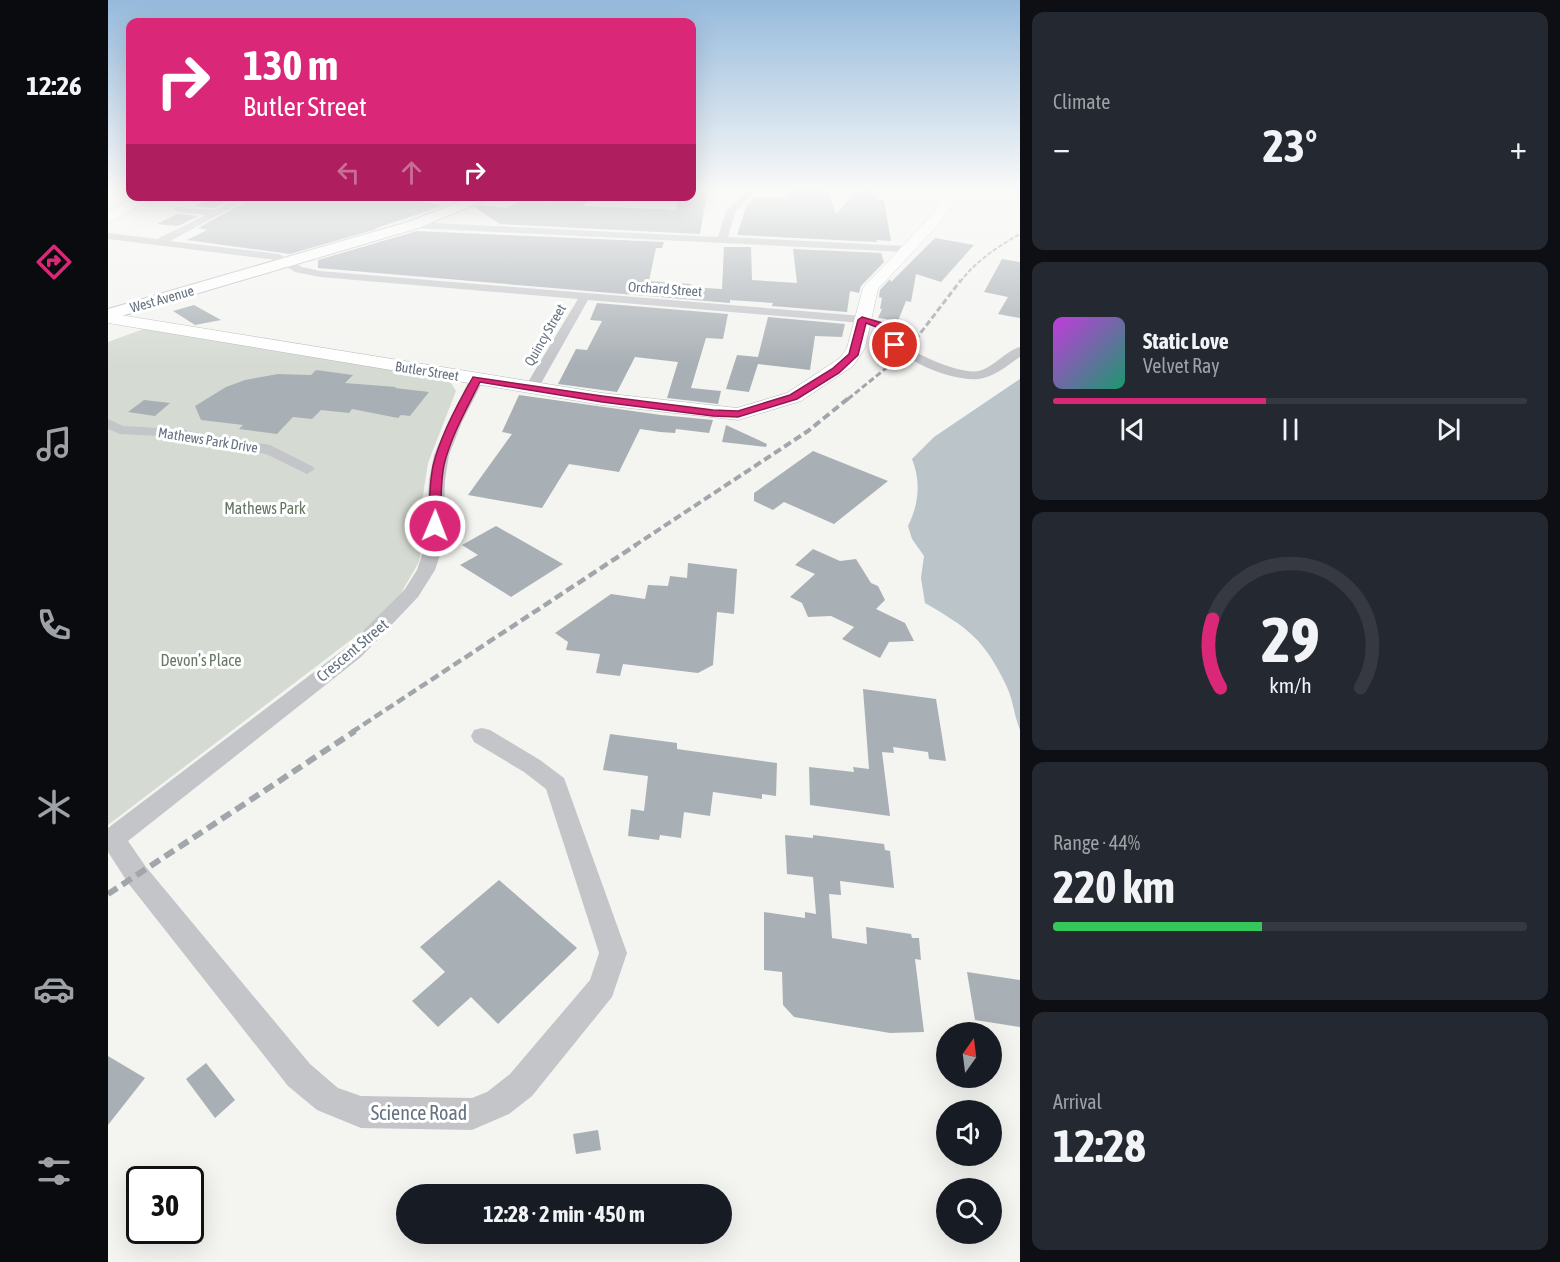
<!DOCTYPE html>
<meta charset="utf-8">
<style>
body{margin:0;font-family:"Asap Condensed",sans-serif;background:#242831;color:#f1f3f6;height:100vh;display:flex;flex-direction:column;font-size:22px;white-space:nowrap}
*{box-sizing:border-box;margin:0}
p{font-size:20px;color:#9ea1a6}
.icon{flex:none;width:33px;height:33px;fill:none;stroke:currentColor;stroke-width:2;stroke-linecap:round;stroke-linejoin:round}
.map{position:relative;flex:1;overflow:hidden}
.sheet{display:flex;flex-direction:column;gap:12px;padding:12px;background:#0d0f14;width:540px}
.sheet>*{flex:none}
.hud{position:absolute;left:18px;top:18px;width:570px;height:183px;border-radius:12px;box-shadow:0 6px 24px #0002;background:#db2777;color:#fff;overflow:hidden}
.needle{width:39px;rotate:14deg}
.tools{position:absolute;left:828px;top:1022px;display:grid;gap:12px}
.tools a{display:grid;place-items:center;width:66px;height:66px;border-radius:50%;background:#171b24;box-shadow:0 6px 24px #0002;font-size:30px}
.speed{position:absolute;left:18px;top:1166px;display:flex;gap:12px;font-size:30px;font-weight:700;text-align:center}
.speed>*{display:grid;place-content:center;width:78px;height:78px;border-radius:50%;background:#171b24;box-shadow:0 6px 24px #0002;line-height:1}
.speed .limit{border:3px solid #111;border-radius:9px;background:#fff;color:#111}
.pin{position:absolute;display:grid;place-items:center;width:51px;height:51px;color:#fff;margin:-26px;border:3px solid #fff;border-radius:50%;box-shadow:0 2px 6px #0007}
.me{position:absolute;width:66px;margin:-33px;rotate:1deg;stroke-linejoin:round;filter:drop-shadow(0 0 4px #0008)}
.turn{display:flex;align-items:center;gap:21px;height:126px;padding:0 18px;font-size:27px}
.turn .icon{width:78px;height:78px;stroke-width:2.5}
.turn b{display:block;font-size:42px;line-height:51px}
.lanes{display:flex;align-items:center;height:57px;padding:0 18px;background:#0003;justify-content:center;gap:30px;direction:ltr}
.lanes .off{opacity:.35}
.big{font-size:45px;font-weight:700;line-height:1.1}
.sheet .widget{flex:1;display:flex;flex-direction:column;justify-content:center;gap:9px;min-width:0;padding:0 21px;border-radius:12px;background:#242831}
.sheet .dial{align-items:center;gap:0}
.dial svg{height:156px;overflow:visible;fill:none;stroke:#363941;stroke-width:7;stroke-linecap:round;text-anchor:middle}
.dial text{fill:#f1f3f6;stroke:none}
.song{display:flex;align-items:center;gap:18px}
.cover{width:72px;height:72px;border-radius:9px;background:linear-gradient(135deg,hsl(290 70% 55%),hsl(160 70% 35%))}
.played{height:6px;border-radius:3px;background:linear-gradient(90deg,#db2777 45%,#363941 45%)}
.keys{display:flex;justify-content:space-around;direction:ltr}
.heat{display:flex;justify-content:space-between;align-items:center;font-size:33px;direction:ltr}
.charge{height:9px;border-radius:4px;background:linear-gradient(90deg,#34c759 44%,#363941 0)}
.trip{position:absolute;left:288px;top:1184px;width:336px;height:60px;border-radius:30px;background:#171b24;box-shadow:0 6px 24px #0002;font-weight:700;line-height:60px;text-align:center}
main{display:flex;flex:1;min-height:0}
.menu{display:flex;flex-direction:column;width:108px;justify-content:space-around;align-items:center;background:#090b0e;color:#9ea1a6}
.menu .icon{width:42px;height:42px}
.menu .on{color:#db2777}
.menu b{font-size:27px;color:#f1f3f6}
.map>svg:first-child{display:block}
.green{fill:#d5dbd2}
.water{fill:#bbc4c9}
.building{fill:#a9b0b5}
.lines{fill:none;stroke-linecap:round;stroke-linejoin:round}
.secondary-casing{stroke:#b3b7bb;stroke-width:1}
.primary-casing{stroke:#b3b7ba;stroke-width:2}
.highway-casing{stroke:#b3b6b9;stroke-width:1}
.street{fill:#c3c5c9;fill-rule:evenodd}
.secondary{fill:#fff;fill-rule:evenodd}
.primary{fill:#fff;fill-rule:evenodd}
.highway{fill:#fff;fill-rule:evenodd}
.rail-far4{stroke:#a1a6ab;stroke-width:2;stroke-dasharray:4.5 2;stroke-linecap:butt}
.rail-far3{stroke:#a1a6ab;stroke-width:3;stroke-dasharray:6 3;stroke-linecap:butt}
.rail-far2{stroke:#a1a6ab;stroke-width:4;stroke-dasharray:8 4;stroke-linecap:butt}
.rail-far1{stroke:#a1a6ab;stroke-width:4.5;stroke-dasharray:9 4.5;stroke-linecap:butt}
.rail{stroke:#a1a6ab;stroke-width:6;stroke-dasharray:11 6;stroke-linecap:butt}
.route{fill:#db2777;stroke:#8e194d;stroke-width:1.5}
.labels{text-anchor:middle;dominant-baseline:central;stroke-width:6;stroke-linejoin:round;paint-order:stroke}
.far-street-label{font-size:14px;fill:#657280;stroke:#fff}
.park-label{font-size:16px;fill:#667863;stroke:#fff}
.street-label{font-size:16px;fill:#657280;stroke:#fff}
.near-street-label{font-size:20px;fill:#657280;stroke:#fff}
</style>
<main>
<nav class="menu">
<b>12:26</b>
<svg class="icon on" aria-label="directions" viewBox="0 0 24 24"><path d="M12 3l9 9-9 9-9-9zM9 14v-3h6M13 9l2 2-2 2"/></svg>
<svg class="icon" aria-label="music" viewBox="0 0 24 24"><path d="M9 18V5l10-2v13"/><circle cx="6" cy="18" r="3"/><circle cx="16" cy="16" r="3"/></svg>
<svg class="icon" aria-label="phone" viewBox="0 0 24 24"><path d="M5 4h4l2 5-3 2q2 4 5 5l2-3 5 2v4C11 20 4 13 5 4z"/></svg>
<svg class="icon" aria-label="climate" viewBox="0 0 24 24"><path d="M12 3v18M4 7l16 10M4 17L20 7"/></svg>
<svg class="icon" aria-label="car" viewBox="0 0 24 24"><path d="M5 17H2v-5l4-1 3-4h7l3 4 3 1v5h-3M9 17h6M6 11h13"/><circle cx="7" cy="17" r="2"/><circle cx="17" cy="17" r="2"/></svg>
<svg class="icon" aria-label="filters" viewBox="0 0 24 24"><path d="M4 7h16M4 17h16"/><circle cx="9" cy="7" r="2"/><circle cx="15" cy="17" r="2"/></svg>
</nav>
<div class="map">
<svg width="912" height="1262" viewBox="0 0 912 1262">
<rect width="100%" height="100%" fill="#f4f4f1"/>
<path class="green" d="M 38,328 L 194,353 L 333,379 L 343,383 L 348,391 L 320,463 L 314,502 L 316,534 L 311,562 L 293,593 L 260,627 L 0,825 L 0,342 Z"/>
<path class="water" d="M 912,379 L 912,730 C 906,715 905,699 898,685 C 876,639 860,628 817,603 L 813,578 L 816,556 L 804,539 L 800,526 C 811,504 813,481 804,459 L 826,437 Z"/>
<path class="building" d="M 584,188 L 600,188 L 592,234 L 392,224 L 366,207 L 373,205 L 397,208 L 419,198 L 443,203 L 450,197 L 480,201 L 475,206 L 569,210 L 569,196 L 584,196 Z
M 677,188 L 720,188 L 728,214 L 751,188 L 774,191 L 767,199 L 776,200 L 783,241 L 768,240 L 769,242 L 629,235 L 639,204 L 642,203 L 642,212 L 643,200 L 646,197 L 679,198 Z
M 109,196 L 128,196 L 107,208 L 86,206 Z
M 148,196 L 210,198 L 268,196 L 337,205 L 266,229 L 269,229 L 182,254 L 79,240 L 99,230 L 90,228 Z
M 69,214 L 90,216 L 70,226 L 49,224 Z
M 309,231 L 556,242 L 554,248 L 548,248 L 541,281 L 583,284 L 582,287 L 614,289 L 616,247 L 643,247 L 644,280 L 658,281 L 689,283 L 685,249 L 773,253 L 776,262 L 753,286 L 751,293 L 742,291 L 739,312 L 664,306 L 665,303 L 622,300 L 622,303 L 210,268 L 210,260 Z
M 827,238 L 866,245 L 833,282 L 808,274 L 803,302 L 798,301 L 790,321 L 770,318 L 774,309 L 772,309 L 774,298 L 771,297 L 772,290 L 782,279 L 783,282 Z
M 894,259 L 912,262 L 912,318 L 890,314 L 900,297 L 876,292 Z
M 489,303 L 620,314 L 615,339 L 598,338 L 583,388 L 613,391 L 610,404 L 559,398 L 570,362 L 527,357 L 509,392 L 450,384 L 468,349 L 479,350 L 494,321 L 482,320 Z
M 86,305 L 113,320 L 87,325 L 65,311 Z
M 660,317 L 737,324 L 734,337 L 707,336 L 702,370 L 650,364 L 641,392 L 618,389 L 629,355 L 650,357 Z
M 208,370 L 245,375 L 237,383 L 288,387 L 287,388 L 321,392 L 302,416 L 293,415 L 290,418 L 244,409 L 241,413 L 213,410 L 204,419 L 185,417 L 169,434 L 131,429 L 135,425 L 93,420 L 87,406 L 118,387 L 137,380 L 170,374 L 203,375 Z
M 411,395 L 553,415 L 605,420 L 601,433 L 568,429 L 567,433 L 552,432 L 532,429 L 511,472 L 461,464 L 434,508 L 360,495 L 404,434 L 394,432 Z
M 36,400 L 62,403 L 47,416 L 20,412 Z
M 618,425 L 659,444 L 658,447 L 614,442 Z
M 705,451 L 780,481 L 726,524 L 676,502 L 665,510 L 646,501 L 646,493 Z
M 388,526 L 455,564 L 403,597 L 352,565 L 370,555 L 354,545 Z
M 705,549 L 732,561 L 748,559 L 763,583 L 770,586 L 777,600 L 768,609 L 797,623 L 806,641 L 781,642 L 772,658 L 734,639 L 746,627 L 723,616 L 700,617 L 694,603 L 682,597 L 707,574 L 687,565 Z
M 580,563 L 629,569 L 626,614 L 609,612 L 605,665 L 590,673 L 515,664 L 512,676 L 488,673 L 492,654 L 458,650 L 460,642 L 447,633 L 503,594 L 537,599 L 540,585 L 560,586 L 562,576 L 579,578 Z
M 755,689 L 828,699 L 838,761 L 821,759 L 820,752 L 785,747 L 786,753 L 774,752 L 782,816 L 702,805 L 701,767 L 746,772 L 745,767 L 761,769 Z
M 502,734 L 569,743 L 569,749 L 669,763 L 668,796 L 654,794 L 654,799 L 605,792 L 602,816 L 576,812 L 573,838 L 552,835 L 551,840 L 520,836 L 523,809 L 536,811 L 540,776 L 495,770 Z
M 677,835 L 705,838 L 705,835 L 776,844 L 777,850 L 782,851 L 786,888 L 732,881 L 733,895 L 721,894 L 724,938 L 759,944 L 758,927 L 803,934 L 804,938 L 811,938 L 813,960 L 807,959 L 816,1032 L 782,1033 L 686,1017 L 675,1005 L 674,972 L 656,970 L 656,912 L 697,918 L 697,912 L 708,914 L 705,877 L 679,874 Z
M 391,880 L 469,948 L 390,1024 L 363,997 L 330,1027 L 304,1001 L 337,972 L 312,947 Z
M 859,972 L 912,980 L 912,1027 L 867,1020 Z
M 0,1056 L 37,1078 L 0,1125 Z
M 98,1063 L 127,1100 L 107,1118 L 78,1079 Z
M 490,1130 L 493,1150 L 468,1154 L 465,1134 Z"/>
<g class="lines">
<defs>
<path id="secondary" d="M 845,188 L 857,188 L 829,226 L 770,289 L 757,348 L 745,366 L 693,401 L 630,420 L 494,405 L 0,323 L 0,313 L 494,393 L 629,408 L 679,393 L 732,358 L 739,348 L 755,288 L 819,220 Z"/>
<path id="primary" d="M 367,196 L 387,196 L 310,228 L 0,320 L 0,309 L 300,222 Z"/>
<path id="highway" d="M 30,196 L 50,196 L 0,223 L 0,212 Z"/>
</defs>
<use href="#secondary" class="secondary-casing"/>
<use href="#primary" class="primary-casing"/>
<use href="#highway" class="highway-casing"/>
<path class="street" d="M 643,188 L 652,188 L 627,212 L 620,237 L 798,246 L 803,249 L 798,252 L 305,228 L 300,225 L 305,222 L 610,237 L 618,211 Z
M 134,196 L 146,196 L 62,241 L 171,254 L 194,267 L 212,271 L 755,316 L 779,323 C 782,329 784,335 789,339 C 803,353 852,375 871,371 C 887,367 897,351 912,347 L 912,357 C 900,365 887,377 871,379 C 841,382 782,356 770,328 L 754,323 L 480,300 L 431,387 L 424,391 L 417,387 L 470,299 L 212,277 L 187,272 L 168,260 L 0,239 L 0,233 L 49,239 L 98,215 L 70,212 L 65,209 L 67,207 L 107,210 Z
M 337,196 L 366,196 L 376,200 L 372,203 Z
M 369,375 L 376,379 L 354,422 L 341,455 L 337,480 L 335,546 L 327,570 L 310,597 L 253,657 L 20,841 L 38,867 L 202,1064 L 230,1088 L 253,1096 L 364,1098 L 379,1092 L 402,1074 L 482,980 L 491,953 L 438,789 L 416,772 L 366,742 L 363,736 L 366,730 L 374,728 L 382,730 L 432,760 L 456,778 L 519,953 L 504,997 L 424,1096 L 401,1114 L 364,1130 L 253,1128 L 209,1110 L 180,1086 L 20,883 L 0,852 L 0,828 L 239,647 L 297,589 L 309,570 L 317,546 L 321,480 L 326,455 L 340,422 L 362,379 Z
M 0,419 L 15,426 L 69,429 L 162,445 L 204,466 L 207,469 L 199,474 L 158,454 L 69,437 L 12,434 L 0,429 Z"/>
<use href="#secondary" class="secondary"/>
<use href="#primary" class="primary"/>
<use href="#highway" class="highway"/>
<path class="rail-far4" d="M 852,282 C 868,261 889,247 912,234"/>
<path class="rail-far3" d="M 740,399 L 798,352 L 853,280"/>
<path class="rail-far2" d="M 526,546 L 700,431 L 742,397"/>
<path class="rail-far1" d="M 244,732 L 528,545"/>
<path class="rail" d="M 0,894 L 247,731"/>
</g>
<linearGradient id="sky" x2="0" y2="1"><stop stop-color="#96badc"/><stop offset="0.52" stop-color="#fafaf9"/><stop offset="1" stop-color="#fafaf9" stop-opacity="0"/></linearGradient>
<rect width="912" height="365" fill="url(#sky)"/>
<path class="route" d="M 754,317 L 778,324 L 782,334 L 791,345 L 790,346 L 784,346 L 771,328 L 758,323 L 750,355 L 731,373 L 689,399 L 630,417 L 605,416 L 494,402 L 372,382 C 359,408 343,436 336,465 C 332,485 333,506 333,526 L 327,530 L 321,526 C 321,506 321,486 325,466 C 332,436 350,403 365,377 L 494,396 L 605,410 L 630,411 L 682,395 L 724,369 L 741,354 L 750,320 Z"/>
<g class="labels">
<g class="far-street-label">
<text transform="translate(557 289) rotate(4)">Orchard Street</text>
<text transform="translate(54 299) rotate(-16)">West Avenue</text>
<text transform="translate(437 335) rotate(-60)">Quincy Street</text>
<text transform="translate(319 371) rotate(9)">Butler Street</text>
<text transform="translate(100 440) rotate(9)">Mathews Park Drive</text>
</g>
<g class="park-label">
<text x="157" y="508">Mathews Park</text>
<text x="93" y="660">Devon’s Place</text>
</g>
<g class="street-label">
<text transform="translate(244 650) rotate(-40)">Crescent Street</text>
</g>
<g class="near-street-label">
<text x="311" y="1112">Science Road</text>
</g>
</g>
</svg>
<div class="tools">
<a><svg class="needle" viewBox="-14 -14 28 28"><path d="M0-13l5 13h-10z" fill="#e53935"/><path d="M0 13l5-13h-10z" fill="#9ea1a6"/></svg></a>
<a><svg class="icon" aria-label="sound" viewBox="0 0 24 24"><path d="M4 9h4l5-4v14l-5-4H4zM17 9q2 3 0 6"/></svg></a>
<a><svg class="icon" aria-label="search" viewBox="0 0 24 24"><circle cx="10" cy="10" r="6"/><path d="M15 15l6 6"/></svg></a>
</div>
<div class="speed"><div class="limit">30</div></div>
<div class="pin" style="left:787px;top:345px;background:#d93025"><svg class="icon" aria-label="arrive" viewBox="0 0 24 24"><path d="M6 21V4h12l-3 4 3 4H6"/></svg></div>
<svg class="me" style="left:327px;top:526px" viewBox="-20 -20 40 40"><circle r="17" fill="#db2777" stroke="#fff" stroke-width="3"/><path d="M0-11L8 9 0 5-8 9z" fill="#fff"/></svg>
<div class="trip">12:28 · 2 min · 450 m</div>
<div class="hud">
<div class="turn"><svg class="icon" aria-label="right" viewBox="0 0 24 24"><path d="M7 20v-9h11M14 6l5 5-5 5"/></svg><div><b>130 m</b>Butler Street</div></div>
<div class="lanes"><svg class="icon off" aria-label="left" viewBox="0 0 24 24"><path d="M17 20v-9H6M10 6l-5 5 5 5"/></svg><svg class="icon off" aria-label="ahead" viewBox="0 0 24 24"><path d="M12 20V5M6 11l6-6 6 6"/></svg><svg class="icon" aria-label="right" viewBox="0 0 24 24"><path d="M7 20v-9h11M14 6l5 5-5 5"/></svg></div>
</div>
</div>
<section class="sheet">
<div class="widget"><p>Climate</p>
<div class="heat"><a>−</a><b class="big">23°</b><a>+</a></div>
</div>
<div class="widget">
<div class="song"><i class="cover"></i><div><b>Static Love</b><p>Velvet Ray</p></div></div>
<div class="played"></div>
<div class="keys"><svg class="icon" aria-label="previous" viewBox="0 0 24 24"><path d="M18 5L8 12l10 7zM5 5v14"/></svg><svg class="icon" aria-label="pause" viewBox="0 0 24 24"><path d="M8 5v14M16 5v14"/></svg><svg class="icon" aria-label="next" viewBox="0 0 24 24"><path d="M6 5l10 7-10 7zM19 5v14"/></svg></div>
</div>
<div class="widget dial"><svg viewBox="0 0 100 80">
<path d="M14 69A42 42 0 1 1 86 69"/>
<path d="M14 69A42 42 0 0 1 10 34" stroke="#db2777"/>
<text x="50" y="56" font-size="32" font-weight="700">29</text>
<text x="50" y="72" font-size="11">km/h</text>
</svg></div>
<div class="widget"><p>Range · 44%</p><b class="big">220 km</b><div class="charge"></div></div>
<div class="widget"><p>Arrival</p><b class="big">12:28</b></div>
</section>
</main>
